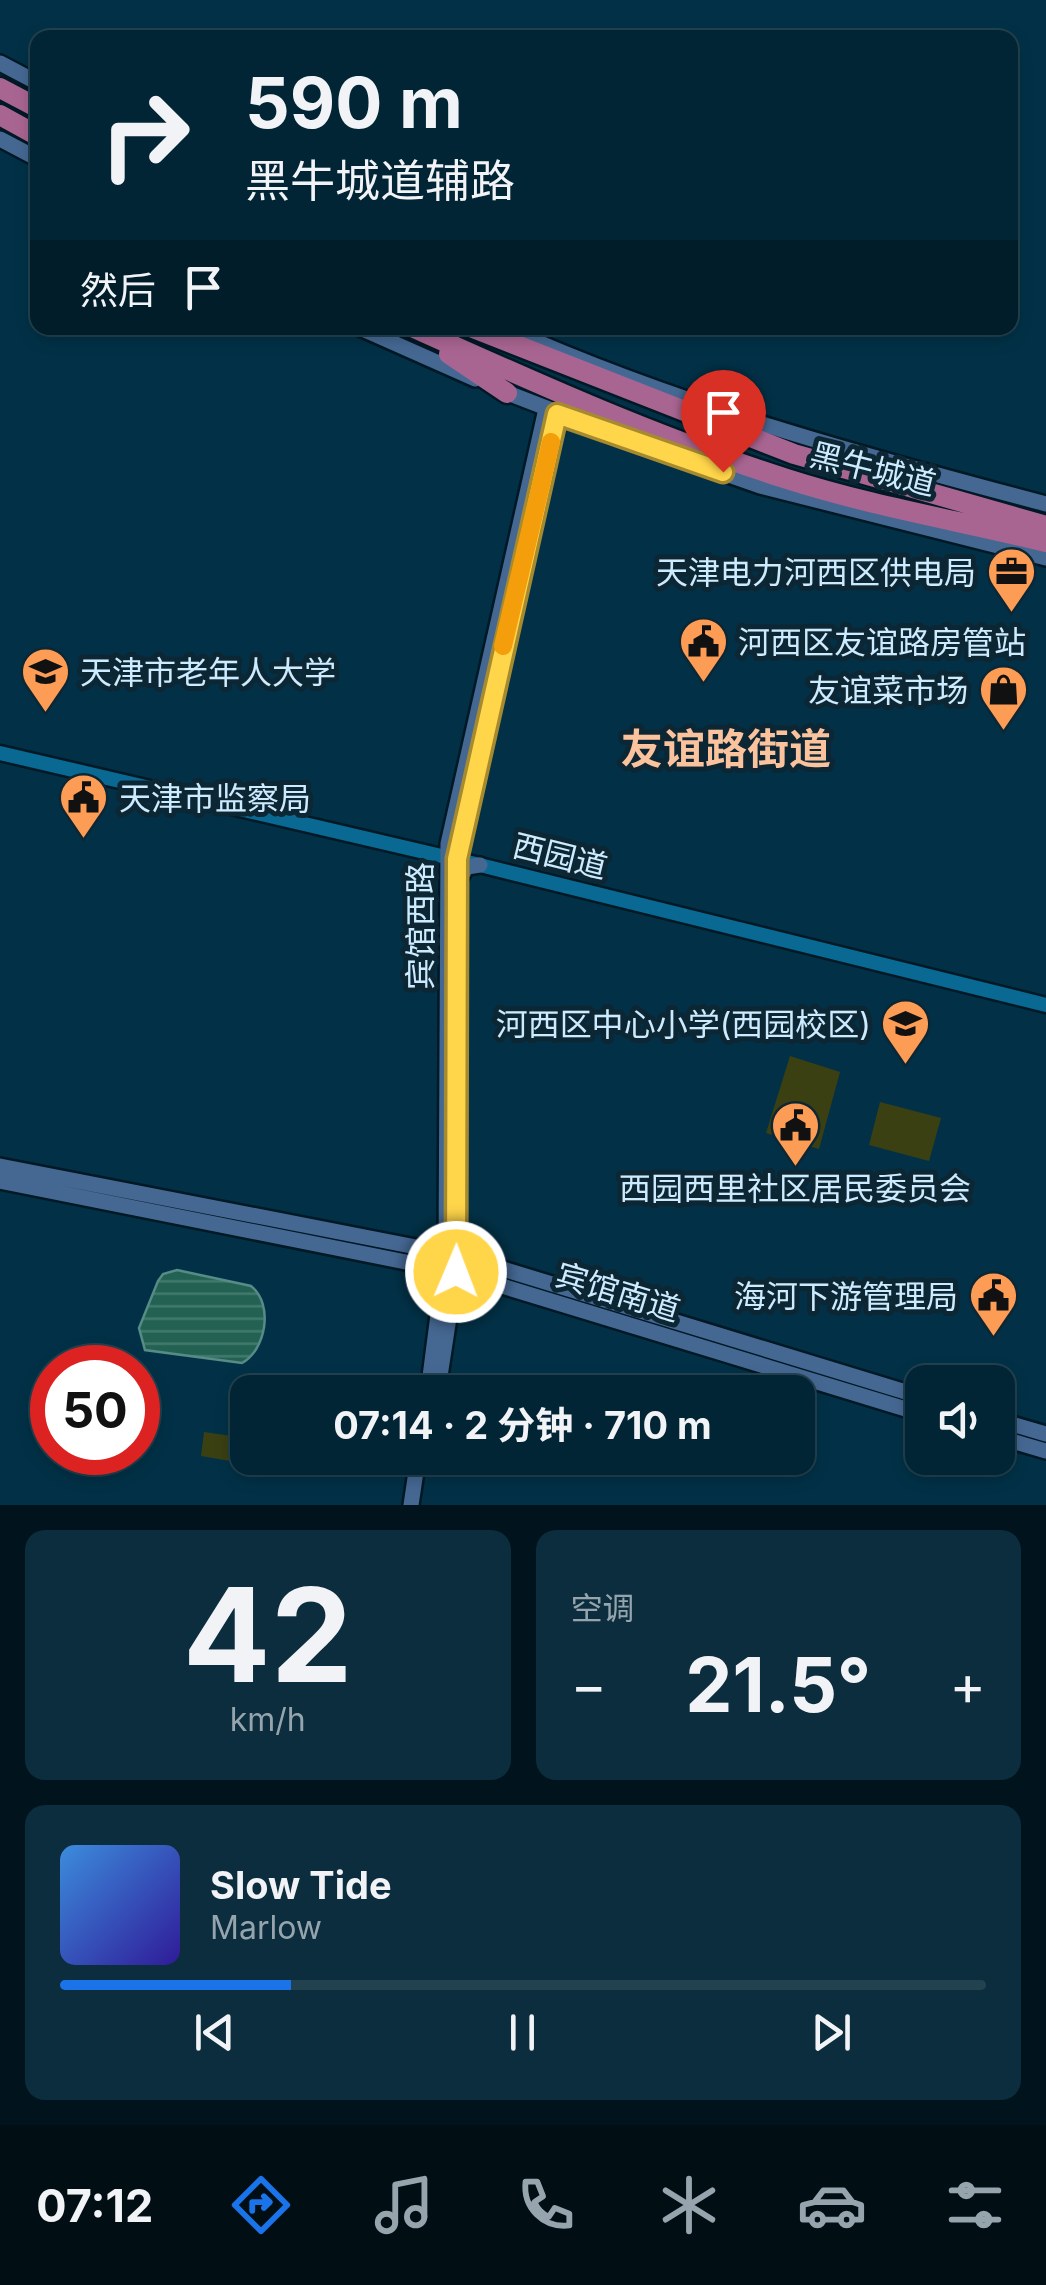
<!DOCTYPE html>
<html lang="zh">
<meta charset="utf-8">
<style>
body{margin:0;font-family:Inter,"Noto Sans SC",sans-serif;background:#0c2d3d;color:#f1f3f6;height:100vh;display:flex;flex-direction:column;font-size:38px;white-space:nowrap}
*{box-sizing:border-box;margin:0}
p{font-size:32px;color:#96a5ad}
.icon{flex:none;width:55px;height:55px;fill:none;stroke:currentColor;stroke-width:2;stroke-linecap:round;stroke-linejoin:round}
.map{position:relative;height:1505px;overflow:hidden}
.sheet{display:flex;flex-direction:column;gap:25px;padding:25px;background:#01141d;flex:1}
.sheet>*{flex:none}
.banner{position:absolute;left:30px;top:30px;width:988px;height:305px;border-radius:20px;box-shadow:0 5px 15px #0003,0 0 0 2px #234250;background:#022535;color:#f1f3f6;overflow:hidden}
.tools{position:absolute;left:905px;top:1365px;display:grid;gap:20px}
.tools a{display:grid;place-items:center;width:110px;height:110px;border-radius:20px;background:#022535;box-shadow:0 5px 15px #0003,0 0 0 2px #234250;font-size:50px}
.speed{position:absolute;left:30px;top:1345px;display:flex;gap:20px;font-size:50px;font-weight:700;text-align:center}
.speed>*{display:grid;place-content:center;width:130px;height:130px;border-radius:50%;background:#022535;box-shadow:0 5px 15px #0003,0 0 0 2px #234250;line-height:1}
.speed .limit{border:15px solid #d22;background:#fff;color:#111}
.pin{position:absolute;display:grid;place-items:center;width:85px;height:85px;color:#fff;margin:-102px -42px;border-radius:50% 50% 50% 0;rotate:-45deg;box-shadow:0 0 10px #0007}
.pin .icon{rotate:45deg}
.me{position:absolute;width:110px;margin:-55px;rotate:1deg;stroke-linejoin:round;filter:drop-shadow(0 0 8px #0008)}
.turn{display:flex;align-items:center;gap:35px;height:210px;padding:0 50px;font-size:45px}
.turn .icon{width:130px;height:130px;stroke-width:2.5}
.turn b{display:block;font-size:70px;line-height:85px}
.then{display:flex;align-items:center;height:95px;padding:0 50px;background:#0003;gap:20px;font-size:38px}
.big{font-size:75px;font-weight:700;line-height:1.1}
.sheet .card{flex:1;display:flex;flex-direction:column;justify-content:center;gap:15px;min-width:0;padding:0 35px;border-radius:20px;background:#0c2d3d}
.sheet .dial{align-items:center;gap:0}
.dial b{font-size:130px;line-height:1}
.song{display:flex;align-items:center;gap:30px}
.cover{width:120px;height:120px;border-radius:15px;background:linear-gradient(135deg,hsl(210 70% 55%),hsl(250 70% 35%))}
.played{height:10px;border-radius:5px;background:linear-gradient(90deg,#1a73e8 25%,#234250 25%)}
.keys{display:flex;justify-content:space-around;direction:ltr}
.heat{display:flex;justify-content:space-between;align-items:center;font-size:55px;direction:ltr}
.sheet .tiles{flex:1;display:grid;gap:25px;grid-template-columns:1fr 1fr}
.card:last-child{grid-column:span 2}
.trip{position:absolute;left:230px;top:1375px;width:585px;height:100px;border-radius:20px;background:#022535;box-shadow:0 5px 15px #0003,0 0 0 2px #234250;font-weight:700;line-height:100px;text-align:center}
.tabs{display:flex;height:160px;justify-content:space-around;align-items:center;background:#010f15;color:#96a5ad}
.tabs .icon{width:70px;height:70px}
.tabs .on{color:#1a73e8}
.tabs b{font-size:45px;color:#f1f3f6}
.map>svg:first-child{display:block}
.pitch{fill:#3a4012}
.water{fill:url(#water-rules);stroke:#568b86;stroke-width:2.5}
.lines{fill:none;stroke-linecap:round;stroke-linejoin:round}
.tertiary-casing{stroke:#011825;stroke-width:19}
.secondary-casing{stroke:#011825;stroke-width:20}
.trunk-casing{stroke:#011825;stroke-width:25}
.tertiary{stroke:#096993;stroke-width:14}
.secondary{stroke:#456893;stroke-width:15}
.trunk{stroke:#a96592;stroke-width:20}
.route-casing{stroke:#a68a30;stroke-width:25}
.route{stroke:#ffd54a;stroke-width:18}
.slow{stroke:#f59e0b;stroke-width:18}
.labels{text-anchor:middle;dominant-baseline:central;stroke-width:10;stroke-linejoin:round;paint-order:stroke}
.street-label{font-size:32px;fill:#cdebfe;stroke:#0d2634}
.poi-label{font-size:32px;fill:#cdebfe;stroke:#0d2634;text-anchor:end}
.district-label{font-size:42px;font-weight:bold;fill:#fac39e;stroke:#0d2634}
</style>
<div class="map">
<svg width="1046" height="1505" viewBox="0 0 1046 1505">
<defs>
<pattern id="water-rules" width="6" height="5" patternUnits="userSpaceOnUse" patternTransform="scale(2.5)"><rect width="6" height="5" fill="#236253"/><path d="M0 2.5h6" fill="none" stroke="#42796d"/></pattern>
</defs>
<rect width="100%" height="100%" fill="#023147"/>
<path class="pitch" d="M 790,1056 L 840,1072 L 819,1149 L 766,1133 Z
M 880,1102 L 941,1118 L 929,1161 L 869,1145 Z
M 204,1432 L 246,1438 L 242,1463 L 201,1456 Z"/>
<path class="water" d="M 177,1270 L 251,1286 C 274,1304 266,1350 242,1363 L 145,1350 L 139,1328 L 158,1281 L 163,1274 Z"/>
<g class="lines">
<defs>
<path id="tertiary" d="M 0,753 L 480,865 L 1046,1005"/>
<path id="secondary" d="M 0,63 L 38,83
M 0,139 L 38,159
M 360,328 L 475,379
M 506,328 C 677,405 864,456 1046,504
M 500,390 L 619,436
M 640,444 L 760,486 L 1046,558
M 533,518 L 557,414
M 457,875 L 463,823
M 458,881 L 467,867 L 480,865
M 0,1166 L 457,1255 L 922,1397
M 0,1181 L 456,1272 L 922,1414
M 438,1389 L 456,1272 L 457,1223
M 428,1392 L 446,1253 L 448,844 L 546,409
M 998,1420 L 1046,1434
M 998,1437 L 1046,1451
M 411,1505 L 418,1458"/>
<path id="trunk" d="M 0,88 L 38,108
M 0,115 L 38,136
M 414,328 C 536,383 658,438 787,479 C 871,506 960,521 1046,542
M 473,328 L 794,454 L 1046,526
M 449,354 L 507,393
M 610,433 L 653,443"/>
</defs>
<use href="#tertiary" class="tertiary-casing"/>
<use href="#secondary" class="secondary-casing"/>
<use href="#trunk" class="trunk-casing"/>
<use href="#tertiary" class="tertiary"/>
<use href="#secondary" class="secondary"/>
<use href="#trunk" class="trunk"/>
</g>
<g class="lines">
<defs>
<path id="route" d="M 456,1272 L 457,859 L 557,414 L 723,472"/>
</defs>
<use href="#route" class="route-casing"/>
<use href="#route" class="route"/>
<path class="slow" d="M 503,646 L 551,442"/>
</g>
<defs>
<symbol id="office-pin" viewBox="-11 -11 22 30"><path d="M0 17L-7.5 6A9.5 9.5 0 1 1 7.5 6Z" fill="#fd9d55" stroke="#0d2634"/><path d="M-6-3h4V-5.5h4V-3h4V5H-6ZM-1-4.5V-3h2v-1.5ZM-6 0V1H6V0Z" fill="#111"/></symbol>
<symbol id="civic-pin" viewBox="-11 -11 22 30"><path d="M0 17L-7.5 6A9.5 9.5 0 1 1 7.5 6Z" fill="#fd9d55" stroke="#0d2634"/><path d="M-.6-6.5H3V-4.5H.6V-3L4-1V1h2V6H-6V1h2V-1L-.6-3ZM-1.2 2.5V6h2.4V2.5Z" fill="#111"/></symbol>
<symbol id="university-pin" viewBox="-11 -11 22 30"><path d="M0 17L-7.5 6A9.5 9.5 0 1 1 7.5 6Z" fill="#fd9d55" stroke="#0d2634"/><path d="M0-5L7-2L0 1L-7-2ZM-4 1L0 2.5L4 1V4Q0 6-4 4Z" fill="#111"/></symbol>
<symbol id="shop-pin" viewBox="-11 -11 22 30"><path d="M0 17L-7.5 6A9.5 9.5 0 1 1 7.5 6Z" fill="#fd9d55" stroke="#0d2634"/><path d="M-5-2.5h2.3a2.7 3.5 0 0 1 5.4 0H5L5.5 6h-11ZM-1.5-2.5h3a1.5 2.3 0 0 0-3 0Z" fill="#111"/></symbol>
<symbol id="school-pin" viewBox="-11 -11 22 30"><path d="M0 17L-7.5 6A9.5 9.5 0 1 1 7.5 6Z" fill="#fd9d55" stroke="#0d2634"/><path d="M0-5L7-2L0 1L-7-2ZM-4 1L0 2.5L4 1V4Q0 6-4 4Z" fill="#111"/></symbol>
</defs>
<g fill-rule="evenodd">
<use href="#office-pin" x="984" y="544" width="55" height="75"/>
<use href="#civic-pin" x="676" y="614" width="55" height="75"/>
<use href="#university-pin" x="18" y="644" width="55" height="75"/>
<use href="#shop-pin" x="976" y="662" width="55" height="75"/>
<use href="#civic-pin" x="56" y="770" width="55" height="75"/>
<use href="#school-pin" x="878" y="996" width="55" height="75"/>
<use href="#civic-pin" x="768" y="1098" width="55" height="75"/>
<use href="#civic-pin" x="966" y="1268" width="55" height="75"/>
</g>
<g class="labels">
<g class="street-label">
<text transform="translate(873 469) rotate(14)">黑牛城道</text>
<text transform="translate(560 856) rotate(14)">西园道</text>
<text transform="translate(420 926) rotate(-90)">宾馆西路</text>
<text transform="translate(618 1292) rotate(17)">宾馆南道</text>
</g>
<g class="poi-label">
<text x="976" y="572">天津电力河西区供电局</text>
<text x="738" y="642" text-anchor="start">河西区友谊路房管站</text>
<text x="80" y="672" text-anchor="start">天津市老年人大学</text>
<text x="968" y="690">友谊菜市场</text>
<text x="119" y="798" text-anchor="start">天津市监察局</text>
<text x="871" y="1024">河西区中心小学(西园校区)</text>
<text x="795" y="1188" text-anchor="middle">西园西里社区居民委员会</text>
<text x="958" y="1296">海河下游管理局</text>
</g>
<g class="district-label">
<text x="726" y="748">友谊路街道</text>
</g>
</g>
</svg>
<div class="tools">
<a><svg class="icon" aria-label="sound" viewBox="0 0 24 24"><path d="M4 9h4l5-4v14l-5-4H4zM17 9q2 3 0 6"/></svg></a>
</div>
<div class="speed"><div class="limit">50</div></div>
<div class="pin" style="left:723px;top:472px;background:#d93025"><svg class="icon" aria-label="arrive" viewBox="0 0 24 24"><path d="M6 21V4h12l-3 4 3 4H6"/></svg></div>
<svg class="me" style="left:456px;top:1272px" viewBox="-20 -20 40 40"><circle r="17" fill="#ffd54a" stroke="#fff" stroke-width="3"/><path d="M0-11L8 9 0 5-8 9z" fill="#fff"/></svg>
<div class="trip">07:14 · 2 分钟 · 710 m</div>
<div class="banner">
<div class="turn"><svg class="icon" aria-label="right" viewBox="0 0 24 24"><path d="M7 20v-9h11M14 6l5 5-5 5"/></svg><div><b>590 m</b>黑牛城道辅路</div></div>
<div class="then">然后<svg class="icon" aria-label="arrive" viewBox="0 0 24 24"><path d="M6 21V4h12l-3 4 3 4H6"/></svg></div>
</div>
</div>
<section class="sheet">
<div class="tiles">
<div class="card dial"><b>42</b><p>km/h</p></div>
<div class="card"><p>空调</p>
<div class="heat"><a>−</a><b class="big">21.5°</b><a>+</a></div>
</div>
<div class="card">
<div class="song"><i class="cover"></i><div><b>Slow Tide</b><p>Marlow</p></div></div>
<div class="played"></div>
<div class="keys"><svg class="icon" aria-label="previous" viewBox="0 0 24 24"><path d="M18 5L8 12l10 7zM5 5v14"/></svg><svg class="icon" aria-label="pause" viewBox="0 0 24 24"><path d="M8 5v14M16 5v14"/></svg><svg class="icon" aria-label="next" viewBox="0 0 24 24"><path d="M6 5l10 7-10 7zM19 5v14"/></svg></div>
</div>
</div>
</section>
<nav class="tabs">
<b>07:12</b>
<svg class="icon on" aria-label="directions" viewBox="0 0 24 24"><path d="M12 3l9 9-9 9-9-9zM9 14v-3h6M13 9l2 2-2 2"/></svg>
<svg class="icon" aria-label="music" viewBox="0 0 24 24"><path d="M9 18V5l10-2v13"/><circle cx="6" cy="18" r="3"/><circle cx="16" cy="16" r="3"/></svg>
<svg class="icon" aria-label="phone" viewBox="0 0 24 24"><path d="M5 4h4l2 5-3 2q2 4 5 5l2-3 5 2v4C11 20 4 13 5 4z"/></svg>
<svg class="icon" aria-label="climate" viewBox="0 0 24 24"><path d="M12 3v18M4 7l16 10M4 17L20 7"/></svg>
<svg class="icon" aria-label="car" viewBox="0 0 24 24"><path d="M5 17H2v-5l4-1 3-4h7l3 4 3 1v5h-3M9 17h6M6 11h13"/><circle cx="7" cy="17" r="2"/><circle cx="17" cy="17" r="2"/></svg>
<svg class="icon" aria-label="filters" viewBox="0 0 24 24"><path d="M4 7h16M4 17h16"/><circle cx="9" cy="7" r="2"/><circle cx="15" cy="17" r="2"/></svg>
</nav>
